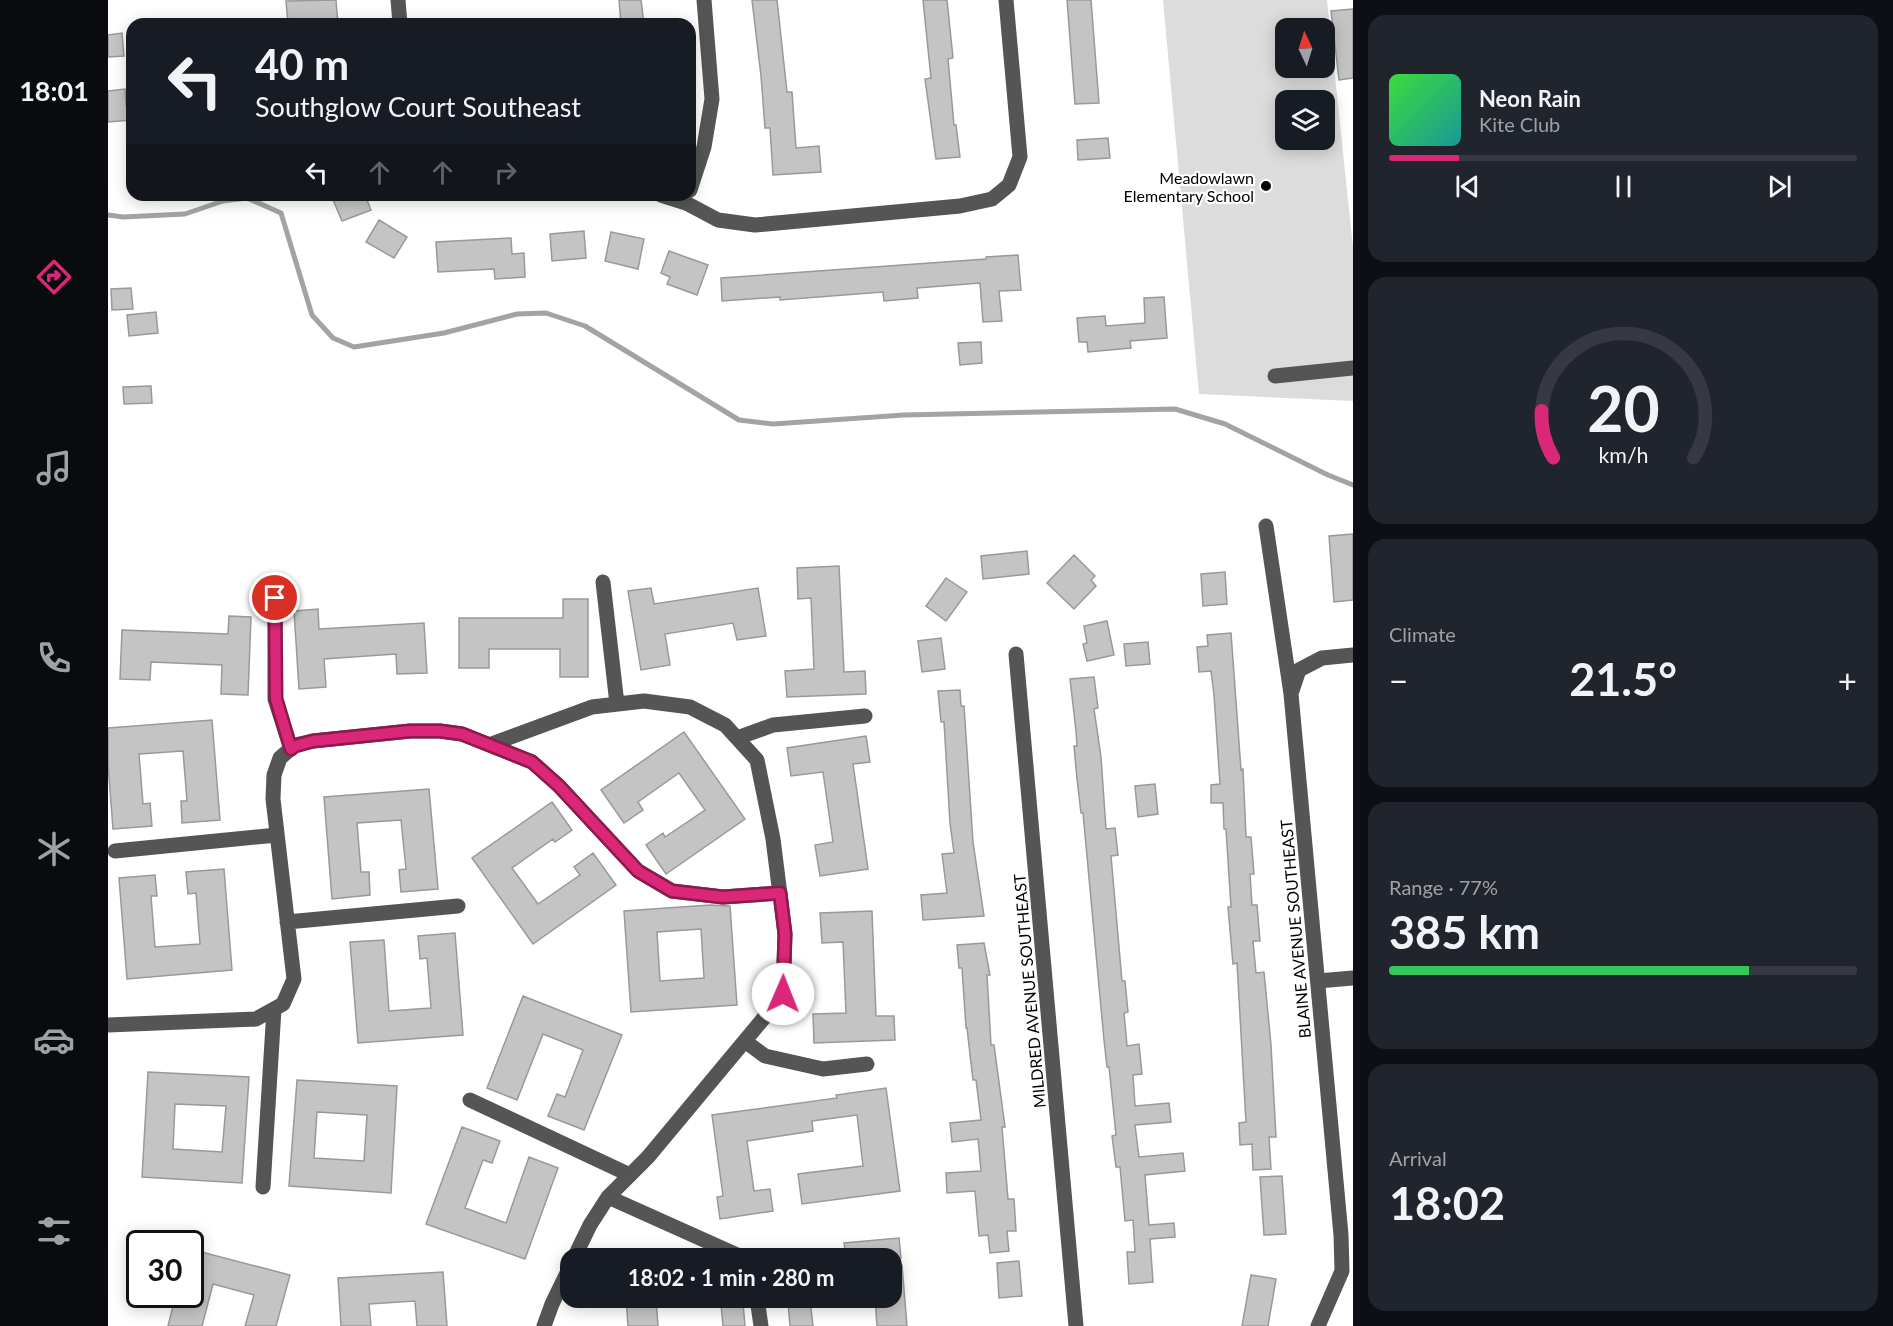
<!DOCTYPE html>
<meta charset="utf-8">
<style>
body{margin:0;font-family:Lato,sans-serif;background:#20242c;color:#f1f3f6;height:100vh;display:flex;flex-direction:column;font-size:22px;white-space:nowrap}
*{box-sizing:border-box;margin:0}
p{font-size:20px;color:#9ea1a6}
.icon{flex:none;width:33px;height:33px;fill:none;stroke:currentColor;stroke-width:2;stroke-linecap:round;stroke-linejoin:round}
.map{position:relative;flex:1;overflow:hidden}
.drawer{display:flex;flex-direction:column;gap:15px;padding:15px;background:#0d0f14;width:540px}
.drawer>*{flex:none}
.guide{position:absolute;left:18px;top:18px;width:570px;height:183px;border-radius:18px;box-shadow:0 3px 15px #0003;background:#171b24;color:#f1f3f6;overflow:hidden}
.needle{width:39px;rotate:356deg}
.controls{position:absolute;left:1167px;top:18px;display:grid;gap:12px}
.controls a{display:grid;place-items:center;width:60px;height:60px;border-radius:12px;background:#171b24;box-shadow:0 3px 15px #0003;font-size:30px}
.speed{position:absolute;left:18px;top:1230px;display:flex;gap:12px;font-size:30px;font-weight:700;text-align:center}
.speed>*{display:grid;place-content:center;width:78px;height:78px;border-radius:50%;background:#171b24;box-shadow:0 3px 15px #0003;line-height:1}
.speed .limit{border:3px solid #111;border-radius:9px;background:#fff;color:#111}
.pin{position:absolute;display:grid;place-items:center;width:51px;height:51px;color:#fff;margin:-26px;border:3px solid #fff;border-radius:50%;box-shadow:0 2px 6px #0007}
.me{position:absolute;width:66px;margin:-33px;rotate:1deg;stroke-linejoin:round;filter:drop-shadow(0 0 4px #0008)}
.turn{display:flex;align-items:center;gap:21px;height:126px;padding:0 30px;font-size:27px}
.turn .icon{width:78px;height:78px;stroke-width:2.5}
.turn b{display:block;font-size:42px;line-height:51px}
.lanes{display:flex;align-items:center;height:57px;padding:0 30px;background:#0003;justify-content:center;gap:30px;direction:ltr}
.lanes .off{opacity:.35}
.big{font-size:45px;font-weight:700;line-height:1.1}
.drawer .card{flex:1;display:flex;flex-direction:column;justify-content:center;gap:9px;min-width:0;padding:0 21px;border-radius:18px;background:#20242c}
.drawer .dial{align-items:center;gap:0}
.dial svg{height:156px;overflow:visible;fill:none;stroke:#363941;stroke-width:7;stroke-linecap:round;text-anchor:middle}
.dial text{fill:#f1f3f6;stroke:none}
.song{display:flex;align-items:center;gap:18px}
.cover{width:72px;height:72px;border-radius:9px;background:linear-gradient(135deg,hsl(120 70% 55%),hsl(180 70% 35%))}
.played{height:6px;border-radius:3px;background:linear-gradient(90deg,#db2777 15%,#363941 15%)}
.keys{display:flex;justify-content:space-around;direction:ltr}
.heat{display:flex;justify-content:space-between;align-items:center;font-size:33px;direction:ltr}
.charge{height:9px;border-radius:4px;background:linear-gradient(90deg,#34c759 77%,#363941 0)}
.trip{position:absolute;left:452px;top:1248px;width:342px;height:60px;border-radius:18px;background:#171b24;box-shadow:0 3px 15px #0003;font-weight:700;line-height:60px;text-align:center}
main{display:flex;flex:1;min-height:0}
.menu{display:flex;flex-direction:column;width:108px;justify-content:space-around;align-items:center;background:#090b0e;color:#9ea1a6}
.menu .icon{width:42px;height:42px}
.menu .active{color:#db2777}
.menu b{font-size:27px;color:#f1f3f6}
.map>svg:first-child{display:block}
.green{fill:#dcdcdc;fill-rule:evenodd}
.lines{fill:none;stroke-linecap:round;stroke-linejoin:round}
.stream{stroke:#a3a3a3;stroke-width:5}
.building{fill:#c4c4c4;stroke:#999;stroke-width:1.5;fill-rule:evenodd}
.minor{stroke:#555;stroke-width:15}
.route-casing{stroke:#8e194d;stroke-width:15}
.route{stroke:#db2777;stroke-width:10}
.poi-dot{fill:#000;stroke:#fff;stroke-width:2}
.labels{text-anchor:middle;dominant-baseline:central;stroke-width:4.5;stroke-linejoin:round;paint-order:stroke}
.poi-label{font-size:16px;fill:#000;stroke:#fff;text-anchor:end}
.street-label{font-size:16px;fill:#000;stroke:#fff}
</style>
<main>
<nav class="menu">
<b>18:01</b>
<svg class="icon active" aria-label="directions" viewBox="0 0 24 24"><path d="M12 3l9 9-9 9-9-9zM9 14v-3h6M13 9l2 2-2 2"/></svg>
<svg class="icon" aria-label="music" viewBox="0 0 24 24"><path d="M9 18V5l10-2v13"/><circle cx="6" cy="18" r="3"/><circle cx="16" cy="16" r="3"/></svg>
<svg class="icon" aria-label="phone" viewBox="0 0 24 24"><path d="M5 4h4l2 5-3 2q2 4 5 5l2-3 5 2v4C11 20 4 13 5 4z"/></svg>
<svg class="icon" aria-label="climate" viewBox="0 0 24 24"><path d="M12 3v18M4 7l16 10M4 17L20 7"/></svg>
<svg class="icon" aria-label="car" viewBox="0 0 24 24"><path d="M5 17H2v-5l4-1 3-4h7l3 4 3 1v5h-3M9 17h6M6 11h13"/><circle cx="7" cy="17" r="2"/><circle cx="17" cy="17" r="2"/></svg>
<svg class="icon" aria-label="filters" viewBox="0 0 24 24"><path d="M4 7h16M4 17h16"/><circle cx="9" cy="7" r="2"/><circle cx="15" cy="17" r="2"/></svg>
</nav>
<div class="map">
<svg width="1245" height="1326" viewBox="0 0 1245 1326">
<rect width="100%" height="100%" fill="#fff"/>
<path class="green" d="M 1055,0 L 1219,0 L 1245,247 L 1245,401 L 1091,394 ZM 1178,28 L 1216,28 L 1216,68 L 1178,68 ZM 1178,100 L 1216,100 L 1216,140 L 1178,140 Z"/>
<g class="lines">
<path class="stream" d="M 0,215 L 15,217 L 77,214 L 115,201 L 139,198 L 173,213 L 204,315 L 225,338 L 246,347 L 336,333 L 409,314 L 438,313 L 477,326 L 631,420 L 665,424 L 796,415 L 1067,409 L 1117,424 L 1220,475 L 1245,485"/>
</g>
<path class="building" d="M 228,0 L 230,24 L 180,24 L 178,1 Z
M 511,0 L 533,0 L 536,24 L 513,24 Z
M 644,0 L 669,0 L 679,92 L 684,92 L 688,148 L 711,146 L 713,172 L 665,175 L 662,128 L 657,128 L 653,76 Z
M 815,0 L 839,0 L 845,58 L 840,59 L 846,125 L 848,125 L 852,157 L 828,159 L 817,79 L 823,78 Z
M 959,0 L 983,0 L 991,103 L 967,104 Z
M 1245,9 L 1245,78 L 1231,80 L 1223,11 Z
M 14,33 L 16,56 L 0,57 L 0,35 Z
M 17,89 L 18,105 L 24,105 L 24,120 L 0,122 L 0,91 Z
M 1000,138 L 1002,158 L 970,160 L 969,140 Z
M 223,195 L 257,195 L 263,210 L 234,221 Z
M 271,220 L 299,237 L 286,258 L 258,242 Z
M 476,231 L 478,258 L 444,261 L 442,234 Z
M 503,232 L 536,239 L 530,269 L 497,261 Z
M 403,238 L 404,254 L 416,253 L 417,277 L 387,279 L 386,269 L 330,272 L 328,242 Z
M 561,251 L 600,265 L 589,295 L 559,284 L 562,277 L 553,273 Z
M 910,255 L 913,290 L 891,291 L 894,321 L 875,322 L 872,283 L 809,288 L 810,298 L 776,301 L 775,292 L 672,300 L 672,297 L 614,301 L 613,278 L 878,259 L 878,257 Z
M 23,288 L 25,309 L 4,310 L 3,289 Z
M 1056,297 L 1059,338 L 1022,341 L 1023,348 L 980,352 L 979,342 L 971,342 L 969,318 L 997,316 L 998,326 L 1037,323 L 1036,298 Z
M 48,312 L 50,333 L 21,336 L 19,315 Z
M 873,342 L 874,363 L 852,365 L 850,343 Z
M 43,386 L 44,403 L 16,404 L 15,387 Z
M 1245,534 L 1245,600 L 1226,602 L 1221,536 Z
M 919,551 L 921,574 L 875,579 L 873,556 Z
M 966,555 L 987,576 L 983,580 L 988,586 L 966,609 L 939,583 Z
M 731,566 L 736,672 L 757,671 L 758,694 L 679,697 L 677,671 L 706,669 L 703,598 L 690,599 L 689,568 Z
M 1117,572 L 1119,604 L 1095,606 L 1093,574 Z
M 838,578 L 859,592 L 838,621 L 818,606 Z
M 543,588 L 546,604 L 650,588 L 658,636 L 629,640 L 625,623 L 557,634 L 562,665 L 533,670 L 520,591 Z
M 455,599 L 480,599 L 480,677 L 452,677 L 452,649 L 381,649 L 381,668 L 351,668 L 351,618 L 455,618 Z
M 210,609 L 211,629 L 316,623 L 319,673 L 289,674 L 288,654 L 216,659 L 218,687 L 191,689 L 186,611 Z
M 121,616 L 143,617 L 140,695 L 113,694 L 114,665 L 43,662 L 42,680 L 12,679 L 14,630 L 120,634 Z
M 999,621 L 1006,655 L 979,661 L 975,644 L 979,643 L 976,626 Z
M 1123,633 L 1133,770 L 1135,769 L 1138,837 L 1143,837 L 1146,874 L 1142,874 L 1144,905 L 1149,905 L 1152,941 L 1145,941 L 1148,973 L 1156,972 L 1163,1045 L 1168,1137 L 1161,1137 L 1163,1169 L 1145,1170 L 1144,1144 L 1132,1145 L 1131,1123 L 1138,1122 L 1129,963 L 1125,964 L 1120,907 L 1123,907 L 1118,829 L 1116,829 L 1115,803 L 1103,803 L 1103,785 L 1112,784 L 1106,695 L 1103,671 L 1091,672 L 1089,647 L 1100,646 L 1099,635 Z
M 833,638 L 837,669 L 814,672 L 810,641 Z
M 1040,642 L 1042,664 L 1018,666 L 1016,644 Z
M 986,677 L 990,708 L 986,709 L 993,757 L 998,829 L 1007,828 L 1010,855 L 1003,856 L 1014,981 L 1017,981 L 1020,1012 L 1016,1013 L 1019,1046 L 1031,1044 L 1034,1074 L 1025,1075 L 1027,1106 L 1061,1103 L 1063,1122 L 1027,1125 L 1031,1157 L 1075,1153 L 1077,1171 L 1037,1175 L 1041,1225 L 1066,1223 L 1067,1237 L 1042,1239 L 1045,1282 L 1021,1284 L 1019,1252 L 1027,1252 L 1025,1220 L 1017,1221 L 1012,1167 L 1008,1167 L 1004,1136 L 1008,1135 L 1001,1067 L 999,1067 L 996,1040 L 975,813 L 973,813 L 969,779 L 966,746 L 969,746 L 968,731 L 962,679 Z
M 852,690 L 853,706 L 856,706 L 865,842 L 876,916 L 815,920 L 813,895 L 839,893 L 834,854 L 846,853 L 842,823 L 836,722 L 833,722 L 830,691 Z
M 104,720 L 112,820 L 74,823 L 73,801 L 79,801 L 75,751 L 31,754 L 35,804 L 42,803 L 44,826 L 5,829 L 0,764 L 0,728 Z
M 576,732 L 637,819 L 558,874 L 538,845 L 555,833 L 557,837 L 597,810 L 571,773 L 530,802 L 535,810 L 516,823 L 493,790 Z
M 758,736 L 762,762 L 745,764 L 760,869 L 712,876 L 707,845 L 725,842 L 715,772 L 683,776 L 679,748 Z
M 1047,784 L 1050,814 L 1030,817 L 1027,786 Z
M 321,789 L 330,889 L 293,892 L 291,870 L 298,869 L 293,820 L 249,823 L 253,872 L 261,872 L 262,895 L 224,899 L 216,797 Z
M 444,802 L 464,830 L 447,842 L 445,839 L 404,868 L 430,904 L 472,875 L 466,867 L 485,853 L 508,885 L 425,944 L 364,858 Z
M 116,869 L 124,970 L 19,979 L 11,878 L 47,875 L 49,896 L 43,896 L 47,947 L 92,944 L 88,893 L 80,894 L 78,872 Z
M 602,905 L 622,906 L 629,1005 L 523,1012 L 516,911 ZM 593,929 L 596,978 L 552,981 L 549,932 Z
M 764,911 L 768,1016 L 786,1016 L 787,1040 L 706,1043 L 705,1014 L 738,1013 L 735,942 L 714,943 L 712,913 Z
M 347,933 L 355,1035 L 250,1043 L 242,942 L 276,940 L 281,1011 L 323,1008 L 319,958 L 312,959 L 310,936 Z
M 876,943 L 882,975 L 879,975 L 883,1045 L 886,1045 L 897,1127 L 894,1127 L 900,1199 L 906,1199 L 908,1231 L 899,1231 L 901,1251 L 882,1253 L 880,1235 L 871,1236 L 867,1191 L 839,1193 L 838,1173 L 873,1171 L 870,1139 L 844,1142 L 842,1123 L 873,1120 L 868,1080 L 865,1080 L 859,1028 L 858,1028 L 854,968 L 851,968 L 849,945 Z
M 415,996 L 514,1035 L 476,1130 L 440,1116 L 449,1094 L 457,1097 L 475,1050 L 435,1034 L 409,1100 L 379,1088 Z
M 40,1072 L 141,1077 L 134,1183 L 34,1177 ZM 67,1104 L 118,1106 L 114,1152 L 65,1149 Z
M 189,1080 L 289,1086 L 283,1193 L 181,1186 ZM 209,1112 L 259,1115 L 256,1161 L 206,1158 Z
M 778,1088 L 792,1191 L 694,1204 L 690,1174 L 755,1166 L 749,1115 L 704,1121 L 705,1131 L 639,1141 L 646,1191 L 662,1189 L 665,1211 L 612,1219 L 609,1197 L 615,1196 L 604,1115 L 729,1098 L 728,1095 Z
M 354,1127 L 392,1141 L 384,1163 L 375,1160 L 357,1208 L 398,1223 L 421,1157 L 450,1168 L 417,1259 L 318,1224 Z
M 1174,1176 L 1178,1234 L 1156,1235 L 1152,1177 Z
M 791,1238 L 793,1258 L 738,1258 L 736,1243 Z
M 82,1249 L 182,1275 L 168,1326 L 137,1326 L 146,1295 L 105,1284 L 94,1326 L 60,1326 L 68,1294 L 82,1294 Z
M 911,1261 L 914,1296 L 891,1298 L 889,1263 Z
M 794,1265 L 799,1326 L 769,1326 L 767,1298 L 783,1298 L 783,1266 Z
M 335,1272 L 339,1326 L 309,1326 L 307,1301 L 261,1304 L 263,1326 L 233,1326 L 230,1278 Z
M 1143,1275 L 1168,1279 L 1160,1326 L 1134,1326 Z
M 518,1298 L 548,1298 L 550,1326 L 520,1326 Z
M 702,1300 L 705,1326 L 682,1326 L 680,1302 Z
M 635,1303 L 637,1326 L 615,1326 L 613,1305 Z"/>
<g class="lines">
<path class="minor" d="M 290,0 L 292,24
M 582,190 L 596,147 L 604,99 L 596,0
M 553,195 L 578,203 L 610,220 L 647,225 L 852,206 L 884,199 L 901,185 L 912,157 L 898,0
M 1167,376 L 1245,368
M 1158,526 L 1183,694 L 1233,1235 L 1234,1271 L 1210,1326
M 495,582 L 509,704
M 167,598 L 167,699 L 183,749
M 908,654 L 968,1326
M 1184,691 L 1191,670 L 1214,658 L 1245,655
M 629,738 L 665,725 L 757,716
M 381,745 L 484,707 L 536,701 L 582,707 L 617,725 L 649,760 L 665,839 L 677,934 L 675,995 L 540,1157 L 500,1197 L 482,1225 L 466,1258
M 7,851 L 169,835
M 179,922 L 350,906
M 1210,981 L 1245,978
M 0,1025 L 148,1019 L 175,1004 L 186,979 L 165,799 L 166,775 L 172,758 L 187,745 L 205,741 L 302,731 L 332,731 L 354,734 L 424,762 L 451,786 L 530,871 L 564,891 L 615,897 L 672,893
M 638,1042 L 657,1056 L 715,1069 L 759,1064
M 362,1100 L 522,1175
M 155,1187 L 166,1009
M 500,1197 L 636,1258
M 649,1298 L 653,1326
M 436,1326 L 444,1304 L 462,1267"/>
</g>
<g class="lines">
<defs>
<path id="route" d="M 167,598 L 168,699 L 183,749 L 187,746 L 205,741 L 302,731 L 332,731 L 354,734 L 424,762 L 451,786 L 530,871 L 564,891 L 615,897 L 672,893 L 677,934 L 675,994"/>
</defs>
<use href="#route" class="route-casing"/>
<use href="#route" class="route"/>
</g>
<circle class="poi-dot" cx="1158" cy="186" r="6"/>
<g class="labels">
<g class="poi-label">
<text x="1146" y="177">Meadowlawn<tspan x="1146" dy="18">Elementary School</tspan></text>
</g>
<g class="street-label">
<text transform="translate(1187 929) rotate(-95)">BLAINE AVENUE SOUTHEAST</text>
<text transform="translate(921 991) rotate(-95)">MILDRED AVENUE SOUTHEAST</text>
</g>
</g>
</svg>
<div class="controls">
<a><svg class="needle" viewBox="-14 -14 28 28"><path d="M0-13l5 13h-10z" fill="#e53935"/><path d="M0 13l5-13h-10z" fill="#9ea1a6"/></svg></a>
<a><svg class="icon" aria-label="layers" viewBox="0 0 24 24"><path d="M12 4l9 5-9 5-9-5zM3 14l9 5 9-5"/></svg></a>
</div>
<div class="speed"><div class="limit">30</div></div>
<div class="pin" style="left:167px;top:598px;background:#d93025"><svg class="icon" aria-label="arrive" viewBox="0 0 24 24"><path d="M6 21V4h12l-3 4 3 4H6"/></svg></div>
<svg class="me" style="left:675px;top:994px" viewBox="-20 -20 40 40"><circle r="19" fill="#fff"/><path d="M0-13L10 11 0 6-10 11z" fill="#db2777"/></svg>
<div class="trip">18:02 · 1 min · 280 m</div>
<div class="guide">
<div class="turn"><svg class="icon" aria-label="left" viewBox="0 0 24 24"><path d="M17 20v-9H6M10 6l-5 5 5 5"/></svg><div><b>40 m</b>Southglow Court Southeast</div></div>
<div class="lanes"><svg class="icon" aria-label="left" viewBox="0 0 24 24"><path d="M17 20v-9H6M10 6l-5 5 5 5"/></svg><svg class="icon off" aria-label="ahead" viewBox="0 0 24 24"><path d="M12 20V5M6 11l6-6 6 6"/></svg><svg class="icon off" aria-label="ahead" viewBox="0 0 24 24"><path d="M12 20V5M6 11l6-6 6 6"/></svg><svg class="icon off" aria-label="right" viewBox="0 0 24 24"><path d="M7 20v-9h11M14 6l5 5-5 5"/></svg></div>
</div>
</div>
<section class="drawer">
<div class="card">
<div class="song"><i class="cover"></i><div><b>Neon Rain</b><p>Kite Club</p></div></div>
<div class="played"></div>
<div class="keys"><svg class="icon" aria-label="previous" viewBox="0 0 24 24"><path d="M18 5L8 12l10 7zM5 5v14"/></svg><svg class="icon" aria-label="pause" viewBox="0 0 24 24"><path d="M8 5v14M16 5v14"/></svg><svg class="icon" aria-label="next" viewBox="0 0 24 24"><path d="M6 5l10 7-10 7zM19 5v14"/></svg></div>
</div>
<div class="card dial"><svg viewBox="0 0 100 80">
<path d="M14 69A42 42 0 1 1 86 69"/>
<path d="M14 69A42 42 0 0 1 8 45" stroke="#db2777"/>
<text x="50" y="56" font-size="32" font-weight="700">20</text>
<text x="50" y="72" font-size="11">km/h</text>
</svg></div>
<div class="card"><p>Climate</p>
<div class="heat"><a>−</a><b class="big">21.5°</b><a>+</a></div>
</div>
<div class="card"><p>Range · 77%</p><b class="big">385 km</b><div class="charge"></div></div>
<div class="card"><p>Arrival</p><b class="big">18:02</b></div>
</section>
</main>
